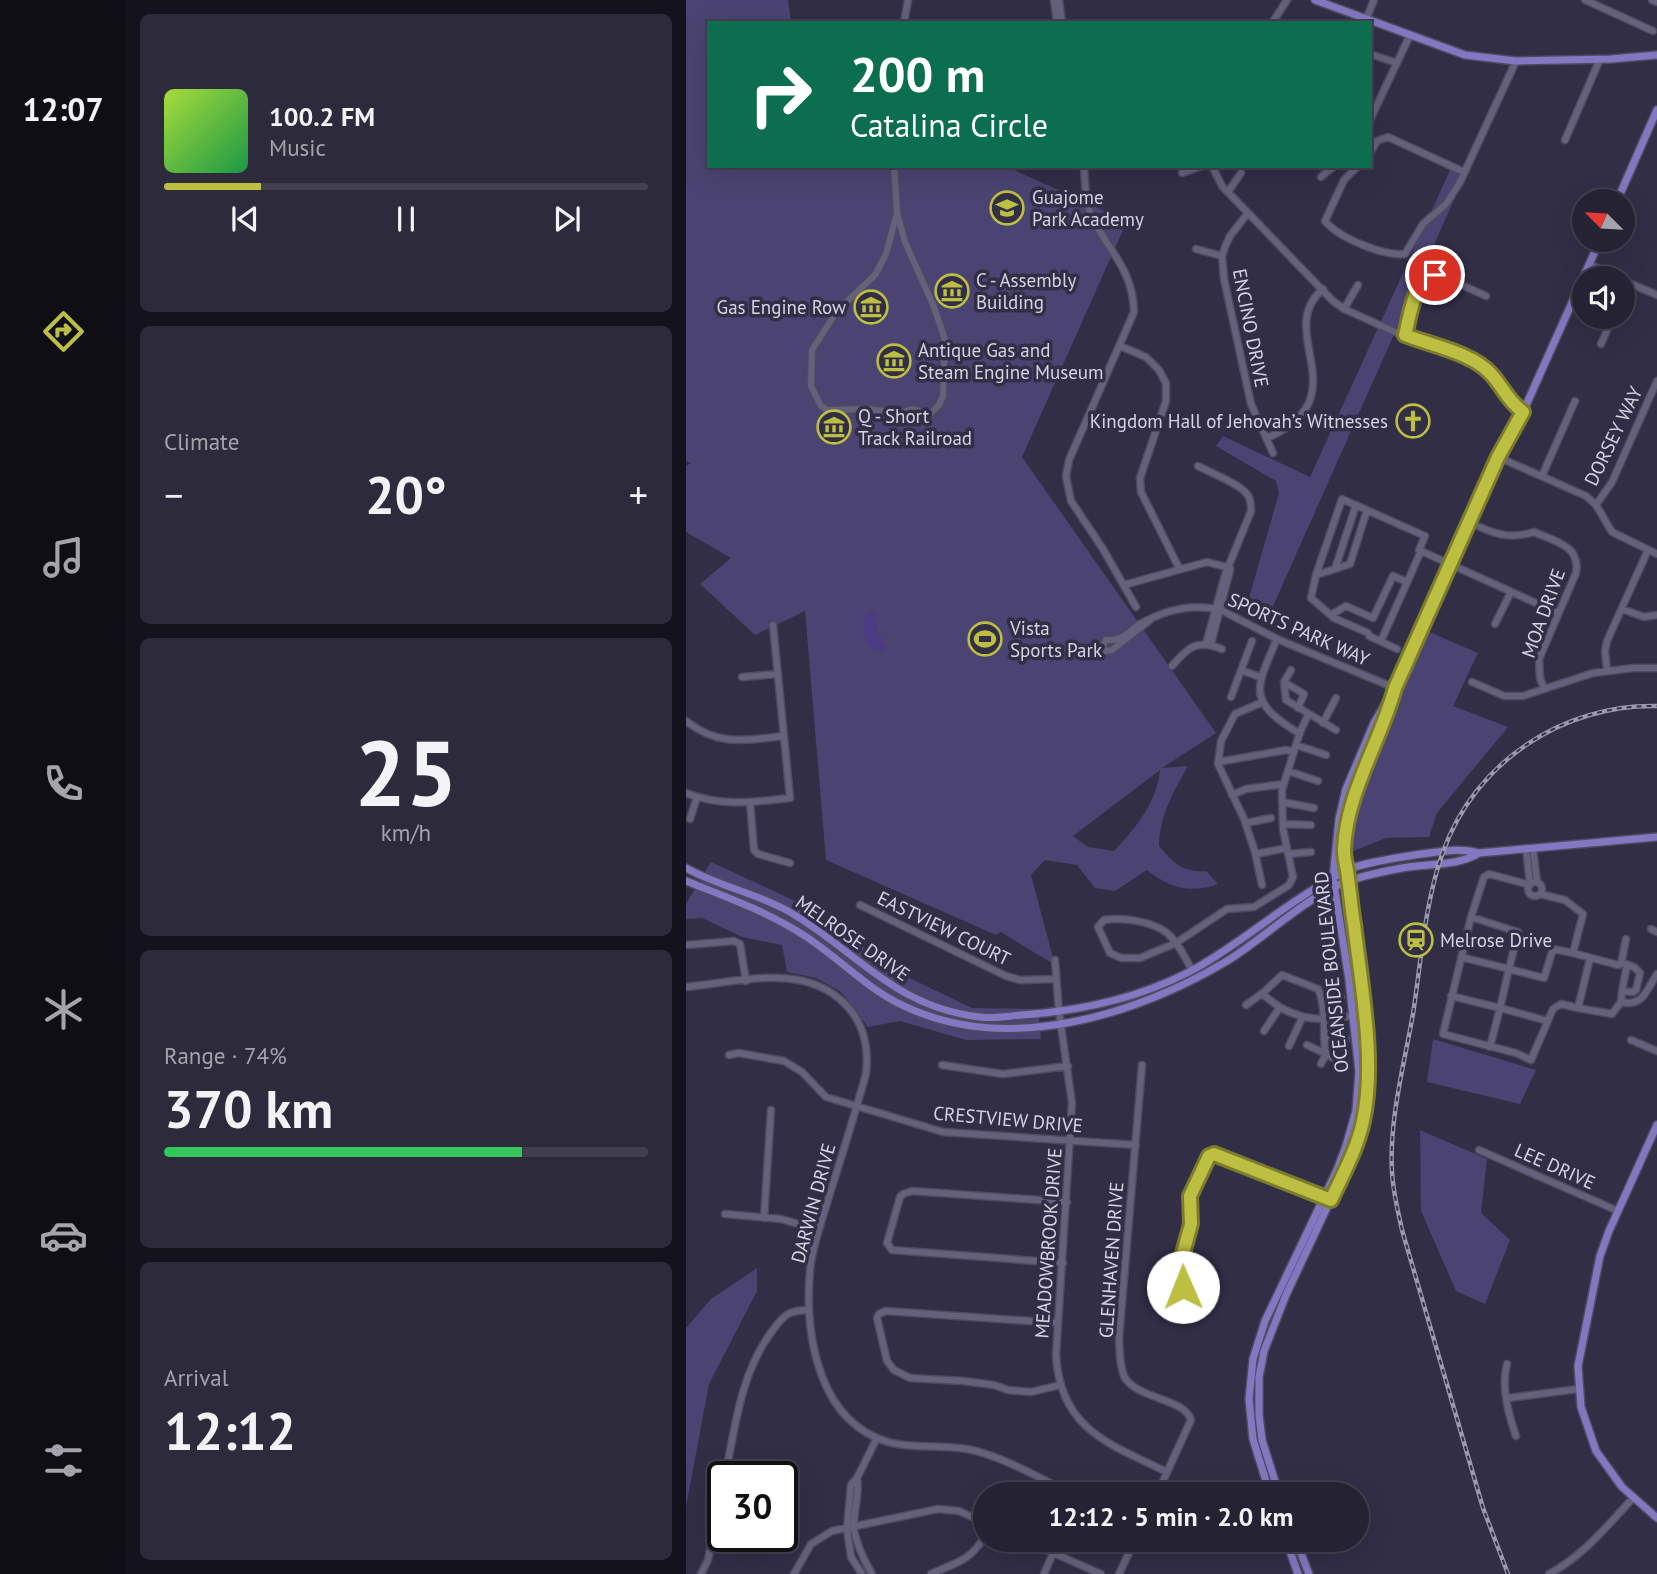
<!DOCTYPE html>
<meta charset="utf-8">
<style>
body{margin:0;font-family:"PT Sans",sans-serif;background:#2d2a3c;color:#f1f3f6;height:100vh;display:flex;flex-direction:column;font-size:26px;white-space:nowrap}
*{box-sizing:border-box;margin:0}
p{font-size:23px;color:#a3a4ac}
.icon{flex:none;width:38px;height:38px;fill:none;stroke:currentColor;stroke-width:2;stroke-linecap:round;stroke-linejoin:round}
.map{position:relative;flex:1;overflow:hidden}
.panel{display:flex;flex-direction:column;gap:14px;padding:14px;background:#14131d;width:560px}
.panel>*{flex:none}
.banner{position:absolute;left:21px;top:21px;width:665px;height:147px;border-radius:0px;box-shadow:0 7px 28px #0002,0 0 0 2px #423f4f;background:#0b6e4f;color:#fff;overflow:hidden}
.needle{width:46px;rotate:294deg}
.tools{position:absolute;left:886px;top:189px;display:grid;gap:14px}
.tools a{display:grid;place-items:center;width:63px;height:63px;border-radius:50%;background:#252234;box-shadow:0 7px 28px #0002,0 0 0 2px #423f4f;font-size:35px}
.speed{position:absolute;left:21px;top:1461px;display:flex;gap:14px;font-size:35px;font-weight:700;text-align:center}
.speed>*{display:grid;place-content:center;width:91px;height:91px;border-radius:50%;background:#252234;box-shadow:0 7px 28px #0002,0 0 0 2px #423f4f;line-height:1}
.speed .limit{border:4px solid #111;border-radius:10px;background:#fff;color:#111}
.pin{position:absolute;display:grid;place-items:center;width:60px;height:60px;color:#fff;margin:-30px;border:4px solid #fff;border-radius:50%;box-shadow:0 2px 7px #0007}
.me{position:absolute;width:77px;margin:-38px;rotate:359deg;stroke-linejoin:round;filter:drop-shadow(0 0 5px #0008)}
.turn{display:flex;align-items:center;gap:24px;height:147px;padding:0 28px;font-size:32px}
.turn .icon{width:91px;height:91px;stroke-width:2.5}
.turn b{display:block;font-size:49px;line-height:60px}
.big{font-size:52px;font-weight:800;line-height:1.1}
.panel .tile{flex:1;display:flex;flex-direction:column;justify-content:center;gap:10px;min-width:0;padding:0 24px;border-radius:10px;background:#2d2a3c}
.panel .dial{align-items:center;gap:0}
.dial b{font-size:91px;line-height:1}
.song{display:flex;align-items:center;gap:21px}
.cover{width:84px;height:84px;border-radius:10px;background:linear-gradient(135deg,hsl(80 70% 55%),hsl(140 70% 35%))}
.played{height:7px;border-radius:4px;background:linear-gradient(90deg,#bdbf43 20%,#423f4f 20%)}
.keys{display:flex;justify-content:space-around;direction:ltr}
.heat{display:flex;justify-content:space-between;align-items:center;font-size:38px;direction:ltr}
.charge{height:10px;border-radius:5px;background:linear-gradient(90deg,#34c759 74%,#423f4f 0)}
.trip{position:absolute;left:287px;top:1482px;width:396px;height:70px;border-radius:35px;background:#252234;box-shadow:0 7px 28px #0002,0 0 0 2px #423f4f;font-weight:800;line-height:70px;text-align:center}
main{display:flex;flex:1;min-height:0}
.menu{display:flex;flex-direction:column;width:126px;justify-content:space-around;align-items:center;background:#0f0e15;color:#a3a4ac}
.menu .icon{width:49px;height:49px}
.menu .selected{color:#bdbf43}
.menu b{font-size:32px;color:#f1f3f6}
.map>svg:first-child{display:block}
.green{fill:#4b4371;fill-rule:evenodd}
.water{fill:#4b3b83}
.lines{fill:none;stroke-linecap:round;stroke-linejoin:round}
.minor-casing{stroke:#4e4b5f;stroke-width:9}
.major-casing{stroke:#4e4b5f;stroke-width:10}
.minor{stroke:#65617c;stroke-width:6}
.major{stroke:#8477c1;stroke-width:7}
.rail-casing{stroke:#9b9aac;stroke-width:4.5}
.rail{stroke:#312e46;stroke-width:2;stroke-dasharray:5;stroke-linecap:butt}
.route-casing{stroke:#7b7c2c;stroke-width:18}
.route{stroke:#bdbf43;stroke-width:12}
.labels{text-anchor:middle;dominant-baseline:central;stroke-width:7;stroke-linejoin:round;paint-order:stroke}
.poi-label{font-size:19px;fill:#d5d4e3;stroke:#312e46;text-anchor:start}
.street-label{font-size:19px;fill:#d5d4e3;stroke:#312e46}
</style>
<main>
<nav class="menu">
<b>12:07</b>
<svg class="icon selected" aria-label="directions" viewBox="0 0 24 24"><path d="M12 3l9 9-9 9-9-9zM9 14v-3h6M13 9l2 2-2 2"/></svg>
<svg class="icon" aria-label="music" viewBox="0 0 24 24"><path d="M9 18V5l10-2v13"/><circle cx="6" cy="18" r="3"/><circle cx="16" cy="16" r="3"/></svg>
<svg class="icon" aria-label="phone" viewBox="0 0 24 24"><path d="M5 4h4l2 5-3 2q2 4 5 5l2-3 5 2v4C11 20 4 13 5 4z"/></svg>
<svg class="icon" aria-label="climate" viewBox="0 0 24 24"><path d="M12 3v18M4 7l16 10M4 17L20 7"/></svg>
<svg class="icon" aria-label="car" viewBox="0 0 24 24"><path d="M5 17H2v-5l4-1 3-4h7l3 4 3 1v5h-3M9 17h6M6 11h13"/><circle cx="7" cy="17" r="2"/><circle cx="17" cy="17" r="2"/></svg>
<svg class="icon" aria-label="filters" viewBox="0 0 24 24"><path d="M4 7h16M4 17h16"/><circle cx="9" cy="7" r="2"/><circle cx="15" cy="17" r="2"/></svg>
</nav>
<section class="panel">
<div class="tile">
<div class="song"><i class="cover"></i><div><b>100.2 FM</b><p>Music</p></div></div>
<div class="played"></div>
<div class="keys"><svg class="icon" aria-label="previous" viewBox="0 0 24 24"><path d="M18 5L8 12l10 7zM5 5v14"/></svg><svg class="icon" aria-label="pause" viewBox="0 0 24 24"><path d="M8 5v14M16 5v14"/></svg><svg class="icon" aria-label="next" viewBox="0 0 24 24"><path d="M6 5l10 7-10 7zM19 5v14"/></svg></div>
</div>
<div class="tile"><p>Climate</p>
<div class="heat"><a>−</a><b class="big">20°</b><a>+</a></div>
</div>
<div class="tile dial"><b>25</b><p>km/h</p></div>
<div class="tile"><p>Range · 74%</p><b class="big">370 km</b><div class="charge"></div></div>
<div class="tile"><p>Arrival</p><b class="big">12:12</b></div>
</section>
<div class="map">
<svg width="971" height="1574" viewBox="0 0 971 1574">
<rect width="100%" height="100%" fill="#312e46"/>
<path class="green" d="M 0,0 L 102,0 L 105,23 L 23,23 L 23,166 L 319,166 L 441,221 L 336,457 L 530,733 L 476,768 L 502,766 C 487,793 474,814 473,846 C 487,862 497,873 520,871 L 532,884 C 505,894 483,888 461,870 L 429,891 L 409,888 L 391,865 L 359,860 L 345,875 L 369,965 L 315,932 L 310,935 L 140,860 L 119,611 L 69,635 L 14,584 L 45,558 L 0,532 L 0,466 L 5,463 L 0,461 ZM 474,770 C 471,802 449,829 428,851 L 402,847 L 387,836 Z
M 765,168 L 779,175 L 580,622 L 559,612 L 593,493 L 590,481 L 530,446 L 537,436 L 624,477 Z
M 741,631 L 792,653 L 767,706 L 822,727 L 751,813 L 743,837 L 700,838 L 665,852 L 667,814 L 677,780 L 713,702 Z
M 25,862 L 120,906 L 213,973 L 286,1008 L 352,1009 L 355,1039 L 280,1040 L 214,1021 L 182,1027 L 155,992 L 130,978 L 101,972 L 96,945 L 56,937 L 16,918 L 0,919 L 0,904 Z
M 747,1039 L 850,1070 L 834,1104 L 741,1082 Z
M 734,1130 L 801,1159 L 795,1213 L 824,1240 L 799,1304 L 770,1291 L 735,1211 Z
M 71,1268 L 71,1291 L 23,1384 L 0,1507 L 0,1328 L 25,1299 Z"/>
<path class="water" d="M 190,610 L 191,632 L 202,647 L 197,652 C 178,649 177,634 178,618 L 182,612 Z"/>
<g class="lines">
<defs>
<path id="minor" d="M 368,0 L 371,23
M 373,0 L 376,23
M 899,0 L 967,31
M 966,0 L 971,2
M 680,19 L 688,0
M 218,23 L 222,0
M 586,23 L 601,0
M 684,54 L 711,63
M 684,120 L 724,35
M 879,140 L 914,59
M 684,153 L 691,141 L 702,137 L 778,172
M 208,166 L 211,213 L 219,242 L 248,307 L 259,340 L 257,396 L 253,405 L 244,414 L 226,409 L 215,413 L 181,409 L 141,410 L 135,406 L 125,386 L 126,350 L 151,311 L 189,275 L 200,254 L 211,213
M 398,166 C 399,181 399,201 405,215 C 421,250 447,268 448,312 L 383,460 L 380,476 L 385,501 L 417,549 L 450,607
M 526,166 L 536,186 L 647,301 L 658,309 L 718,336 L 793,363 C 810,378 818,398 837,412
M 672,166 L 658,180 L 639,221 C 653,238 697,256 719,254 L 737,224 L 760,204 L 774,182 L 830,61
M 496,173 L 516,166
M 635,177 L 648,166
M 542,192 L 555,173
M 562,213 L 544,236 L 539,247 L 536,256 L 538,279 L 565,404 L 587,453
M 510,249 L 536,256
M 903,264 L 933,278
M 936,280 L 971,295
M 936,294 L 941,282
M 658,309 L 672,285
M 718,336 L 734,285 L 742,276 L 756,276 L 800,296
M 915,344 L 927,317
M 434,346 L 460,357 L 473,370 L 480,383 L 480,401 L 454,478 L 455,492 L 493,568
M 581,438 C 676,396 586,332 637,289
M 812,457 L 900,496 L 910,505 L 926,532 L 971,554
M 512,466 C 523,472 554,484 561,494 C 565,498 565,506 565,511 L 539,575 L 520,644
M 856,476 L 889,401
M 910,505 L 926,482 L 971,381
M 794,527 C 813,536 828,538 848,532 C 869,541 895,546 890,573 L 853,659 L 854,678 L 858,688
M 735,551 L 872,613
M 649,569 L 664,564 L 681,510
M 630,575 L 649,569 L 670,505
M 438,585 L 521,562 L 544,568
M 936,609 L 958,617 L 971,615
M 645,615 L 660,606 L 687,618 L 707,576 L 721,582
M 464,620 L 426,650 L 420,651 L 416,648 L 420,640 C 438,641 440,633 454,624 C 479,610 507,603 535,610 L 591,639 L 709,688
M 809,624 L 825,592
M 591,639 C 568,691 562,702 614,734
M 695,641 L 735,551 L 733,550 L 739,536 L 656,499 L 630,575 L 625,598 L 648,618 L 682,633 L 683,636 L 711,649
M 525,644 L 544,570
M 486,666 C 502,647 511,639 536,649
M 555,670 L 574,677
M 605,670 L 598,682 L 600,700 L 650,730
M 921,670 L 919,651 L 921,641 L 962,550
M 56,677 L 92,674
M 598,682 L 618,694 L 612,708
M 786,682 L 818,696 L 837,696 L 907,673 L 947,668 L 971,668
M 545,697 L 566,641
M 0,721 C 33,747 60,740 98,736
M 637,723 L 650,698
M 610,745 L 640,755
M 532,762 L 600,750 L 608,752
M 602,771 L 632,781
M 0,793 C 35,807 68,802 104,798 L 87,625
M 546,795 L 560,789 L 598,784
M 64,802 L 68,850 L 72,854 L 104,863
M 596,802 L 628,808
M 4,819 L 11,797
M 560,823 L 585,818
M 597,824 L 625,825
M 840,848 L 844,884
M 847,848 L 851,882
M 570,854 L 601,848
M 602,854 L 625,852
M842 889a7 7 0 1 1 14 0a7 7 0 1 1-14 0Z
M 576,885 L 569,852 L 558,819 L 532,764 L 535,741 L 549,714 L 577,702
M 844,885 L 803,874 L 798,877 L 785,917 L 757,1034 L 830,1053 L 845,1060 L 867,1009 L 875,1004 L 892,1008
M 854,894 L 879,900 L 897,914 L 887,953 L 932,965 L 937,963 L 948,967 L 954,973 L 950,990 L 947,992 L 936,991 L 935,1002 L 926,1014 L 892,1008 L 904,958
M 174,905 L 320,976 L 334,980 L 370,979
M 965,929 L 971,932
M 0,945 L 48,941 L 54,944 L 60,981
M 775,957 L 823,969 L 832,932 L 785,917
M 369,960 L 373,1012 L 386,1103 L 370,1355 C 374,1429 423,1444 481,1472
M 935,964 L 940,939
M 506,970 C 499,958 492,942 481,933 C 466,921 436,917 418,920 L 412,927 L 424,953 L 435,958 L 454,958 L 490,943 L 541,909 L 568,907 L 603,885 L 607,877 L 597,829 L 596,790 L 614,732 L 622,715
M 0,987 C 52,982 118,962 159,1004 C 178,1023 183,1048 180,1074 C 169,1113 157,1152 145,1190 C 138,1214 129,1238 125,1262 C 117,1322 128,1411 191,1438 C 223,1452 258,1442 290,1451 C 324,1460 356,1480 387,1494
M 936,991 L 941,965
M 765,996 L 814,1008 L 804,1047
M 635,998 L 655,997
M 935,1002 C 957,1007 960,991 971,974
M 560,1005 L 578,992
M 862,1021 L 814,1008 L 823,969 L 858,978 L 867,949 L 887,953
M 578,1031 L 594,1007
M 638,1039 L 660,1039
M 945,1040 L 971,1051
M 621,1045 L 640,1054 L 635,1064
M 603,1046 L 616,1018
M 43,1055 L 53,1053 L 98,1061 L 116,1072 L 140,1097 L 257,1132 L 450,1145
M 658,1064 L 640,1054 L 639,1050 C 637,1032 640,1005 632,989 L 596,975 L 578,992 L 578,995 C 594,1010 612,1018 634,1019 L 636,1018 L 667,1016
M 256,1065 L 317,1074 L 382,1066
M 456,1065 L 433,1338 C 434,1350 433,1364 438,1376 C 449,1399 499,1398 505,1420 L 471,1494
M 793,1150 L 932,1211
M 39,1214 L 95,1219 L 133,1230
M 78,1218 L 85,1110
M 377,1263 L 206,1250 L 201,1243 L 214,1197 L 217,1194 L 226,1191 L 381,1202
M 498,1314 L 499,1262 L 496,1257 L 505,1224 L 504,1197 L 523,1156 L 528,1154 L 642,1198
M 372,1323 L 200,1311 L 193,1314 L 191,1318 L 201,1361 L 208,1370 L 224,1378 L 277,1381 L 308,1385 L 322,1390 L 345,1392 L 374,1385
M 821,1364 C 815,1385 823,1416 830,1436
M 822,1398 L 892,1389
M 39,1477 C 49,1428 54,1376 84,1334 C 89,1327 94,1319 102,1314 C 108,1311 115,1310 123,1310
M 171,1478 C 174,1495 167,1511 168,1528 C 170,1544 178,1560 186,1574
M 338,1540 L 415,1574
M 15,1574 L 22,1560 L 37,1488
M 108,1574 L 125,1544 L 146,1531 L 252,1509 L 273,1511 L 299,1523
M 176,1574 L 165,1557 L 161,1529 L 165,1485 L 171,1478 L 191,1438
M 245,1574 C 272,1561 280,1564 299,1537
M 358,1574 L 367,1553
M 433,1574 L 449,1540
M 863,1574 C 897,1556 921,1526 948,1497"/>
<path id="major" d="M 629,0 L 779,55 L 830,61 L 925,59 L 971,55
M 931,201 L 971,110
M 0,868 C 32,886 70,893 102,911 C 170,950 207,1007 294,1017 C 307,1019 322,1016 336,1015 C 392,1011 453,998 503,972 C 554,945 595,906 645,879 C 651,876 656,871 663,869 C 685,861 712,858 735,854 C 754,852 774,847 793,853 L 971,837
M 0,881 C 41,897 82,912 119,936 C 153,958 181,989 218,1006 C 321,1055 448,1016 541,961 C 578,938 610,906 650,886 C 669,877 694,872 716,868 C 741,863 770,867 793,853
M 971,1125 L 923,1231 L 914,1256 L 892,1366 L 895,1407 L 910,1451 L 936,1487 L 971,1518
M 584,1494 L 567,1439 L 563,1399 L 567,1359 L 579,1321 L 651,1170 L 660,1146 L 670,1111 L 673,1072 L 663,980 L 647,878 L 653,819 L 660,789 L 688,723 L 717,673 L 812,457 L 837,412 L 914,240
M 593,1494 L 576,1440 L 573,1415 L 573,1377 L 578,1351 L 600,1295 L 668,1150 L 677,1122 L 682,1091 L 682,1068 L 669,940 L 658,854 L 659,834 L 673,782 L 704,709 L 708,692
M 600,1540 L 612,1574
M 610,1540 L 623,1574"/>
</defs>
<use href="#minor" class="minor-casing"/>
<use href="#major" class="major-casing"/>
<use href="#minor" class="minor"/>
<use href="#major" class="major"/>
<defs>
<path id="rail" d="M 822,1574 L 797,1508 L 716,1230 C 712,1211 707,1192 706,1172 C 703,1120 718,1065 727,1014 C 735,962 739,901 757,852 C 789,762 877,704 971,706"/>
</defs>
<use href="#rail" class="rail-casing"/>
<use href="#rail" class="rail"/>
</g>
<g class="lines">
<defs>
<path id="route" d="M 497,1287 L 499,1262 L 496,1257 L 505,1224 L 504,1196 L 523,1156 L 528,1154 L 645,1200 C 657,1174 671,1149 677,1121 C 690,1063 675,984 668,924 C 665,907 664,889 661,871 C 660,864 658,858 658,850 C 660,793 694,743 709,688 L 812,457 L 837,412 C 820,399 818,388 805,374 C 787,353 744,345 719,335 C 724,317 727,280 749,275"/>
</defs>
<use href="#route" class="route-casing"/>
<use href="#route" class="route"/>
</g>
<defs>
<symbol id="school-ring" viewBox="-11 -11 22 22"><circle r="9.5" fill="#312e46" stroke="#bdbf43" stroke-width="1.5"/><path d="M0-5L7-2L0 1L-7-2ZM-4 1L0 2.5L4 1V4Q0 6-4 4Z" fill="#bdbf43"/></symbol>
<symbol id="museum-ring" viewBox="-11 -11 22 22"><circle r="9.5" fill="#312e46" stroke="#bdbf43" stroke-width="1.5"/><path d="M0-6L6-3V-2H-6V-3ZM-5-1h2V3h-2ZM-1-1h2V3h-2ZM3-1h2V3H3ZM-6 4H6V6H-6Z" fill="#bdbf43"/></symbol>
<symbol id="church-ring" viewBox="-11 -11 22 22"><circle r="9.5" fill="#312e46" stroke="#bdbf43" stroke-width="1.5"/><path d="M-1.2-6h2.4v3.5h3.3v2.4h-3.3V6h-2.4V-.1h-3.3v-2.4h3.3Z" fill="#bdbf43"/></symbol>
<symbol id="stadium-ring" viewBox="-11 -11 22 22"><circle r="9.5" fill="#312e46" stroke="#bdbf43" stroke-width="1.5"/><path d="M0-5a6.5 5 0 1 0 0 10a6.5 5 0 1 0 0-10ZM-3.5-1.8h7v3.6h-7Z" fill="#bdbf43"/></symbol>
<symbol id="station-ring" viewBox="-11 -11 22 22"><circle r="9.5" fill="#312e46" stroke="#bdbf43" stroke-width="1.5"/><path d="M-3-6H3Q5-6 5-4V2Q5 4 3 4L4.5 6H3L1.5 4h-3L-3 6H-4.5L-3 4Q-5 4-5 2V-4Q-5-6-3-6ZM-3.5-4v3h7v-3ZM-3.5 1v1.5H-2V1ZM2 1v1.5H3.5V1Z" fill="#bdbf43"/></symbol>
</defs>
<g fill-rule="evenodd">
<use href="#school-ring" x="302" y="189" width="38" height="38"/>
<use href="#museum-ring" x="247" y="272" width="38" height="38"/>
<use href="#museum-ring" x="166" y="288" width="38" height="38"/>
<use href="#museum-ring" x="189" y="342" width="38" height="38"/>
<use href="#church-ring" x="708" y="402" width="38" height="38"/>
<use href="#museum-ring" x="129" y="408" width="38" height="38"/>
<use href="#stadium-ring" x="280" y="620" width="38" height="38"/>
<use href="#station-ring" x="711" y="921" width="38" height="38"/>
</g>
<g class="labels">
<g class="poi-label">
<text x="346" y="197">Guajome<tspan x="346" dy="22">Park Academy</tspan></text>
<text x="290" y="280">C - Assembly<tspan x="290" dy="22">Building</tspan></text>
<text x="160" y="307" text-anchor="end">Gas Engine Row</text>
<text x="232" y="350">Antique Gas and<tspan x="232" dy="22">Steam Engine Museum</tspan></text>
<text x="172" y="416">Q - Short<tspan x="172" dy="22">Track Railroad</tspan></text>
<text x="702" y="421" text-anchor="end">Kingdom Hall of Jehovah’s Witnesses</text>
<text x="324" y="628">Vista<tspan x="324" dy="22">Sports Park</tspan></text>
<text x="754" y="940">Melrose Drive</text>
</g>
<g class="street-label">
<text transform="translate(565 328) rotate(79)">ENCINO DRIVE</text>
<text transform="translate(927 436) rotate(-64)">DORSEY WAY</text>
<text transform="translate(857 613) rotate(-70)">MOA DRIVE</text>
<text transform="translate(613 629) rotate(24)">SPORTS PARK WAY</text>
<text transform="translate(258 928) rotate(26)">EASTVIEW COURT</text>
<text transform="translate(167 938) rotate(35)">MELROSE DRIVE</text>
<text transform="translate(645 972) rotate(-96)">OCEANSIDE BOULEVARD</text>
<text transform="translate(322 1119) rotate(5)">CRESTVIEW DRIVE</text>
<text transform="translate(869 1166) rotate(24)">LEE DRIVE</text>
<text transform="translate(127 1203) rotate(-75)">DARWIN DRIVE</text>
<text transform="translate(362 1243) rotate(-86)">MEADOWBROOK DRIVE</text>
<text transform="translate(425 1260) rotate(-86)">GLENHAVEN DRIVE</text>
</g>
</g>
</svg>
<div class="tools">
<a><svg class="needle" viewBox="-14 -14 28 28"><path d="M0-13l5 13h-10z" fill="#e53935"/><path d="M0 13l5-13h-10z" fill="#a3a4ac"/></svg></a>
<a><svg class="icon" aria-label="sound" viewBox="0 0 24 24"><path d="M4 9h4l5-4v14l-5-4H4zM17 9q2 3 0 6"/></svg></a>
</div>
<div class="speed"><div class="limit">30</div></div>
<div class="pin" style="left:749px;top:275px;background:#d93025"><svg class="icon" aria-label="arrive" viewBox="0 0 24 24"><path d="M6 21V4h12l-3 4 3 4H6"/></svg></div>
<svg class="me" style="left:497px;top:1287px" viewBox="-20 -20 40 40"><circle r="19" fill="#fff"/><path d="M0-13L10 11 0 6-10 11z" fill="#bdbf43"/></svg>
<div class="trip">12:12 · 5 min · 2.0 km</div>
<div class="banner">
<div class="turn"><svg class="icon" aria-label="right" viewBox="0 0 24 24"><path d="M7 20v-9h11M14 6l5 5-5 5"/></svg><div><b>200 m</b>Catalina Circle</div></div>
</div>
</div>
</main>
